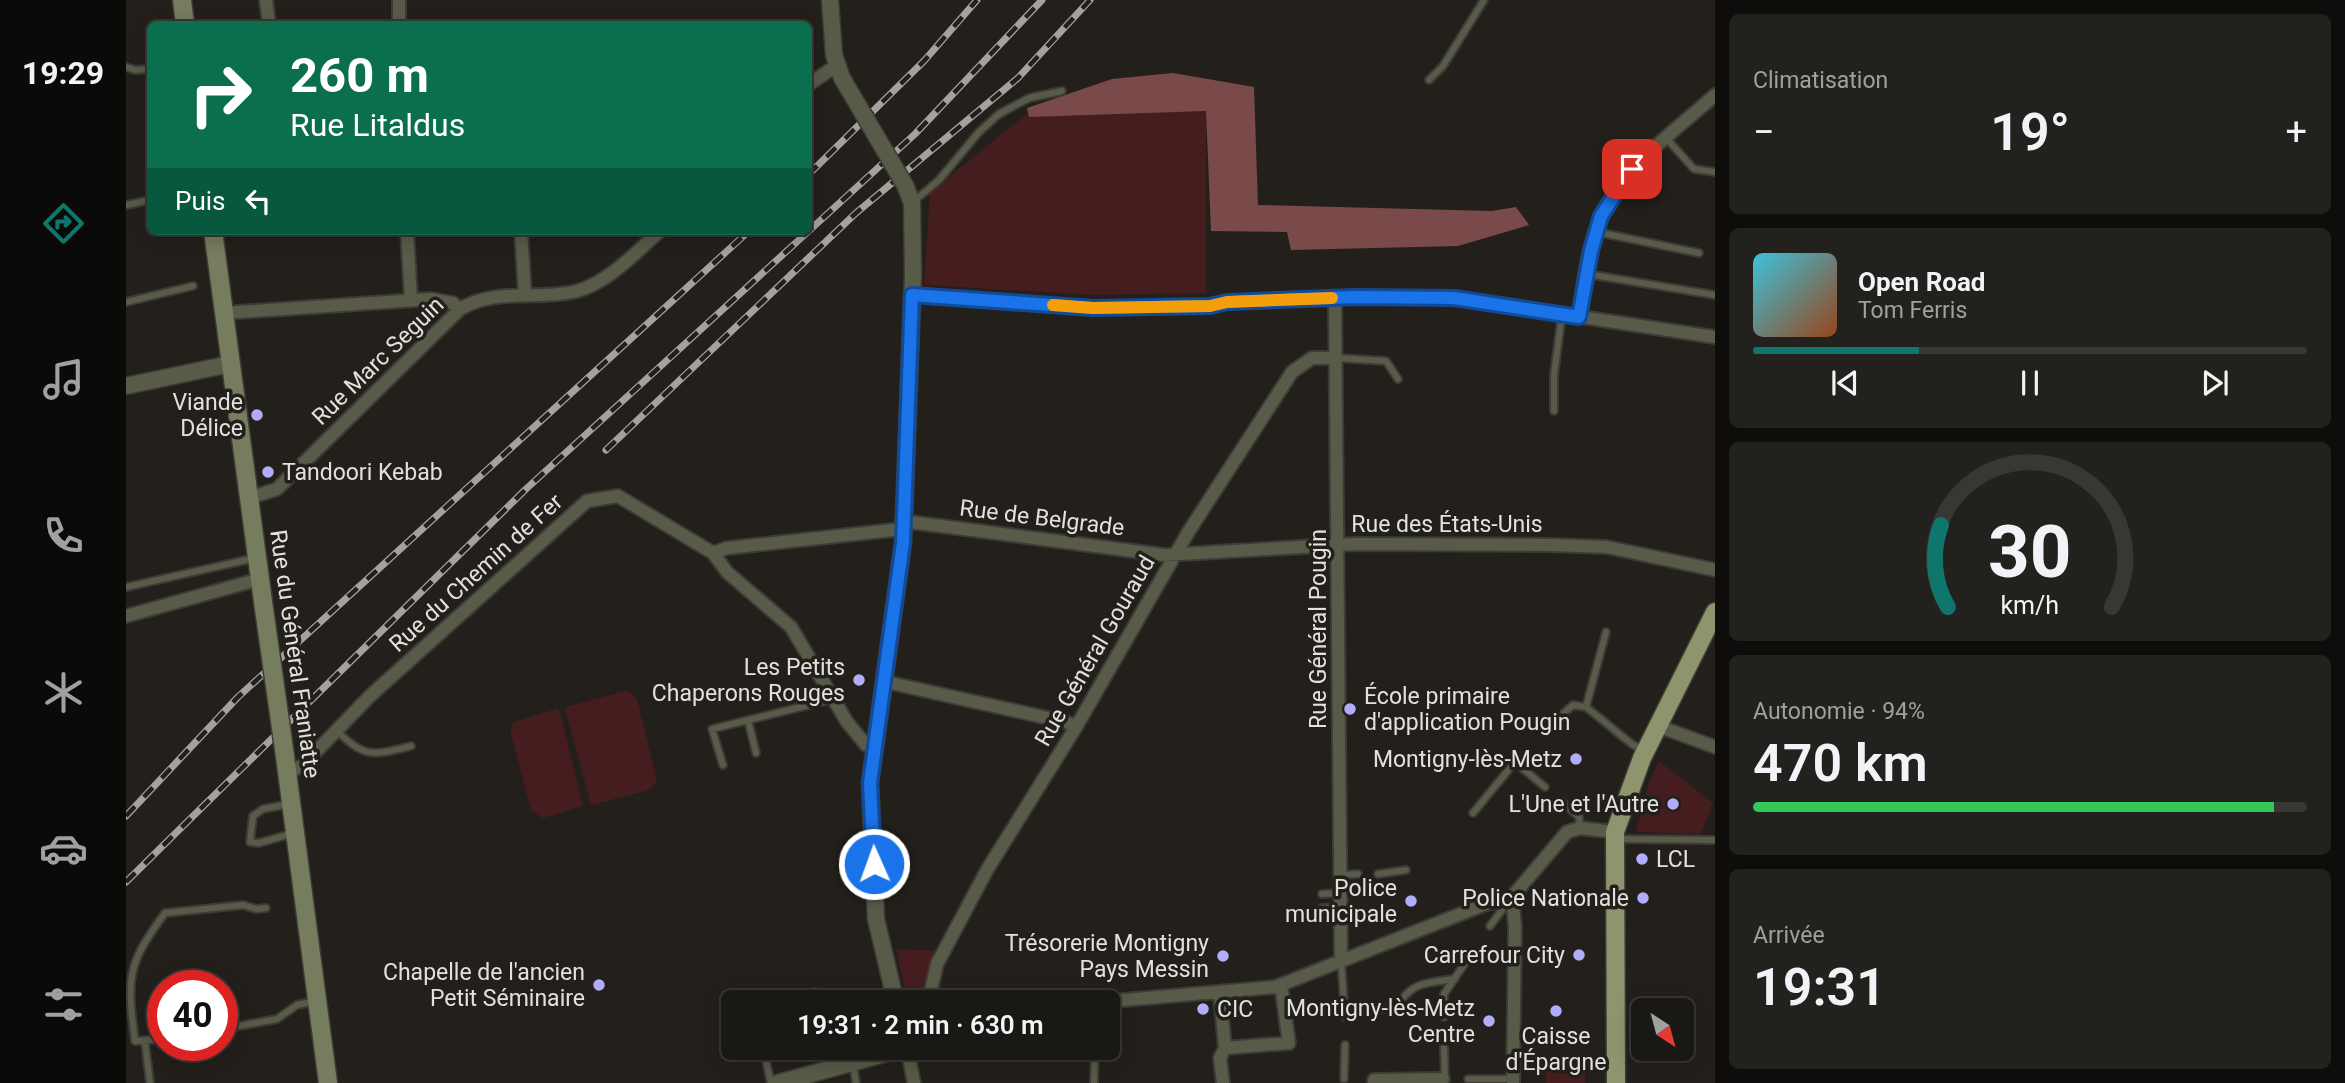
<!DOCTYPE html>
<html lang="fr">
<meta charset="utf-8">
<style>
body{margin:0;font-family:Roboto,sans-serif;background:#23211d;color:#f1f3f6;height:100vh;display:flex;flex-direction:column;font-size:26px;white-space:nowrap}
*{box-sizing:border-box;margin:0}
p{font-size:23px;color:#9fa0a0}
.icon{flex:none;width:38px;height:38px;fill:none;stroke:currentColor;stroke-width:2;stroke-linecap:round;stroke-linejoin:round}
.map{position:relative;flex:1;overflow:hidden}
.panel{display:flex;flex-direction:column;gap:14px;padding:14px;background:#0e0d0b;width:630px}
.panel>*{flex:none}
.hud{position:absolute;left:21px;top:21px;width:665px;height:214px;border-radius:10px;box-shadow:0 4px 18px #0003,0 0 0 2px #383734;background:#0b6e4f;color:#fff;overflow:hidden}
.needle{width:46px;rotate:144deg}
.controls{position:absolute;left:1505px;top:998px;display:grid;gap:14px}
.controls a{display:grid;place-items:center;width:63px;height:63px;border-radius:10px;background:#1a1814;box-shadow:0 4px 18px #0003,0 0 0 2px #383734;font-size:35px}
.speed{position:absolute;left:21px;top:970px;display:flex;gap:14px;font-size:35px;font-weight:700;text-align:center}
.speed>*{display:grid;place-content:center;width:91px;height:91px;border-radius:50%;background:#1a1814;box-shadow:0 4px 18px #0003,0 0 0 2px #383734;line-height:1}
.speed .limit{border:10px solid #d22;background:#fff;color:#111}
.pin{position:absolute;display:grid;place-items:center;width:60px;height:60px;color:#fff;margin:-30px;border-radius:14px;box-shadow:0 4px 10px #0006}
.me{position:absolute;width:77px;margin:-38px;rotate:358deg;stroke-linejoin:round;filter:drop-shadow(0 0 5px #0008)}
.turn{display:flex;align-items:center;gap:24px;height:147px;padding:0 28px;font-size:32px}
.turn .icon{width:91px;height:91px;stroke-width:2.5}
.turn b{display:block;font-size:49px;line-height:60px}
.then{display:flex;align-items:center;height:66px;padding:0 28px;background:#0003;gap:14px;font-size:26px}
.big{font-size:52px;font-weight:600;line-height:1.1}
.panel .card{flex:1;display:flex;flex-direction:column;justify-content:center;gap:10px;min-width:0;padding:0 24px;border-radius:10px;background:#23211d}
.panel .dial{align-items:center;gap:0}
.dial svg{height:182px;overflow:visible;fill:none;stroke:#383734;stroke-width:7;stroke-linecap:round;text-anchor:middle}
.dial text{fill:#f1f3f6;stroke:none}
.song{display:flex;align-items:center;gap:21px}
.cover{width:84px;height:84px;border-radius:10px;background:linear-gradient(135deg,hsl(190 70% 55%),hsl(20 70% 35%))}
.played{height:7px;border-radius:4px;background:linear-gradient(90deg,#0f766e 30%,#383734 30%)}
.keys{display:flex;justify-content:space-around;direction:ltr}
.heat{display:flex;justify-content:space-between;align-items:center;font-size:38px;direction:ltr}
.charge{height:10px;border-radius:5px;background:linear-gradient(90deg,#34c759 94%,#383734 0)}
.trip{position:absolute;left:595px;top:990px;width:399px;height:70px;border-radius:10px;background:#1a1814;box-shadow:0 4px 18px #0003,0 0 0 2px #383734;font-weight:600;line-height:70px;text-align:center}
main{display:flex;flex:1;min-height:0}
.tabs{display:flex;flex-direction:column;width:126px;justify-content:space-around;align-items:center;background:#0a0a08;color:#9fa0a0}
.tabs .icon{width:49px;height:49px}
.tabs .selected{color:#0f766e}
.tabs b{font-size:32px;color:#f1f3f6}
.map>svg:first-child{display:block}
.green{fill:#451d1e}
.forest{fill:#794a49}
.lines{fill:none;stroke-linecap:round;stroke-linejoin:round}
.service-casing{stroke:#3e3b36;stroke-width:10}
.minor-casing{stroke:#3e3b36;stroke-width:16}
.tertiary-casing{stroke:#3e3b36;stroke-width:19}
.secondary-casing{stroke:#3e3b36;stroke-width:21}
.primary-casing{stroke:#3e3b36;stroke-width:21}
.service{stroke:#575b48;stroke-width:6}
.minor{stroke:#575b48;stroke-width:12}
.tertiary{stroke:#575b48;stroke-width:16}
.secondary{stroke:#767c5e;stroke-width:18}
.primary{stroke:#8e956e;stroke-width:18}
.rail-casing{stroke:#a3a29d;stroke-width:7}
.rail{stroke:#23201b;stroke-width:4.5;stroke-dasharray:13;stroke-linecap:butt}
.tertiary-bridge-casing{stroke:#3e3b36;stroke-width:19;stroke-linecap:butt}
.secondary-bridge-casing{stroke:#3e3b36;stroke-width:21;stroke-linecap:butt}
.tertiary-bridge{stroke:#575b48;stroke-width:16}
.secondary-bridge{stroke:#767c5e;stroke-width:18}
.route-casing{stroke:#114b97;stroke-width:18}
.route{stroke:#1a73e8;stroke-width:12}
.slow{stroke:#f59e0b;stroke-width:12}
.poi-dot{fill:#b1adfa;stroke:#23201b;stroke-width:2.5}
.labels{text-anchor:middle;dominant-baseline:central;stroke-width:7;stroke-linejoin:round;paint-order:stroke}
.street-label{font-size:23px;fill:#e2e1dd;stroke:#23201b}
.poi-label{font-size:23px;fill:#e2e1dd;stroke:#23201b;text-anchor:end}
</style>
<main>
<nav class="tabs">
<b>19:29</b>
<svg class="icon selected" aria-label="directions" viewBox="0 0 24 24"><path d="M12 3l9 9-9 9-9-9zM9 14v-3h6M13 9l2 2-2 2"/></svg>
<svg class="icon" aria-label="music" viewBox="0 0 24 24"><path d="M9 18V5l10-2v13"/><circle cx="6" cy="18" r="3"/><circle cx="16" cy="16" r="3"/></svg>
<svg class="icon" aria-label="phone" viewBox="0 0 24 24"><path d="M5 4h4l2 5-3 2q2 4 5 5l2-3 5 2v4C11 20 4 13 5 4z"/></svg>
<svg class="icon" aria-label="climate" viewBox="0 0 24 24"><path d="M12 3v18M4 7l16 10M4 17L20 7"/></svg>
<svg class="icon" aria-label="car" viewBox="0 0 24 24"><path d="M5 17H2v-5l4-1 3-4h7l3 4 3 1v5h-3M9 17h6M6 11h13"/><circle cx="7" cy="17" r="2"/><circle cx="17" cy="17" r="2"/></svg>
<svg class="icon" aria-label="filters" viewBox="0 0 24 24"><path d="M4 7h16M4 17h16"/><circle cx="9" cy="7" r="2"/><circle cx="15" cy="17" r="2"/></svg>
</nav>
<div class="map">
<svg width="1589" height="1083" viewBox="0 0 1589 1083">
<rect width="100%" height="100%" fill="#23201b"/>
<path class="green" d="M 1080,108 L 1080,293 L 971,295 L 798,285 L 804,192 L 903,112 Z
M 500,691 L 508,695 L 512,702 L 531,781 L 523,790 L 465,805 L 439,709 L 443,706 Z
M 430,709 L 434,712 L 457,806 L 417,818 L 405,810 L 384,730 L 387,722 Z
M 1533,761 L 1587,803 L 1575,834 L 1510,832 L 1523,783 Z
M 770,949 L 812,951 L 799,979 L 793,1003 L 782,1003 Z
M 1420,1056 L 1459,1056 L 1459,1083 L 1420,1083 Z"/>
<path class="forest" d="M 1047,73 L 1128,87 L 1132,205 L 1366,211 L 1390,207 L 1403,225 L 1332,246 L 1165,250 L 1161,232 L 1085,231 L 1080,111 L 903,117 L 901,108 L 986,79 Z"/>
<g class="lines">
<defs>
<path id="service" d="M 0,67 L 9,70 L 24,69
M 1303,80 L 1317,66 L 1358,0
M 1540,138 L 1568,169 L 1589,172
M 788,201 L 813,180 L 853,132 L 873,114 L 903,98 L 936,91
M 0,205 L 24,200
M 1471,232 L 1573,253
M 1461,274 L 1589,295
M 0,302 L 67,286
M 1211,358 L 1260,361 L 1272,379
M 1428,411 L 1428,375 L 1436,314
M 0,587 L 129,558
M 1480,632 L 1460,707 L 1507,745 L 1518,750
M 1438,713 L 1447,705 L 1460,707
M 622,720 L 630,753
M 212,732 C 239,759 249,755 285,746
M 597,765 L 586,729 L 707,699
M 1435,801 L 1453,817 L 1454,828
M 163,804 L 137,809 L 127,816 L 124,842 L 133,843 L 168,833
M 1347,813 L 1389,762 L 1419,787
M 1489,839 L 1589,840
M 1252,874 L 1280,870
M 1215,875 L 1232,874
M 1196,894 L 1215,893
M 1196,908 L 1215,908
M 1364,926 L 1384,899
M 1215,959 L 1219,1017
M 647,1003 L 689,992
M 1218,1009 L 1232,1009
M 1255,1009 L 1269,1009 C 1286,981 1299,983 1329,979
M 1318,1017 L 1318,994 L 1346,953
M 96,1029 L 151,1019 L 171,1005 L 190,1001
M 37,1039 L 9,1041 C 1,978 0,966 39,913 L 117,905 L 130,909 L 140,908
M 19,1042 L 24,1083
M 637,1048 L 645,1083
M 1318,1048 L 1319,1079
M 727,1064 L 730,1083
M 1218,1079 L 1219,1045
M 1342,1079 L 1387,1079
M 968,1083 L 969,1048"/>
<path id="minor" d="M 140,0 L 143,24
M 273,24 L 273,0
M 682,85 L 711,65
M 281,231 L 285,300
M 395,231 L 399,295
M 786,295 L 967,308 L 1084,306 L 1101,302 L 1230,297 L 1328,298 L 1589,337
M 1209,298 L 1215,959
M 98,313 L 305,299 L 327,303 L 334,309
M 1453,317 C 1457,285 1462,246 1475,216 C 1498,166 1549,131 1589,95
M 123,498 L 151,489 L 334,309 C 370,287 413,301 451,291 C 482,283 511,251 534,231
M 776,521 L 1038,555 L 1228,544 L 1425,545 L 1481,547 L 1589,570
M 587,553 L 601,548 L 776,529
M 0,616 L 134,579
M 760,682 L 940,722 L 950,727
M 1532,726 L 1589,747
M 161,773 L 176,766 L 245,695 L 461,501 L 492,496 L 587,553 L 601,572 L 665,627 L 721,722 L 740,745 L 747,746
M 1386,897 L 1389,926 L 1387,1083
M 1386,897 L 1441,832 L 1454,828 L 1489,832
M 1094,994 L 1099,1048 L 1094,1058 L 1097,1083
M 802,1003 L 811,964 L 861,870 L 950,727 L 1063,531 L 1166,372 L 1186,358 L 1211,358
M 963,1003 L 1149,987 L 1360,904 L 1386,897
M 781,1048 L 788,1083
M 1099,1048 L 1163,1043 L 1155,985
M 1248,1083 L 1248,1080 L 1317,1079"/>
<path id="tertiary" d="M 704,0 L 708,55 L 716,78
M 0,386 L 104,364
M 770,1003 L 750,919 L 744,783 L 777,543 L 787,275 L 786,203 L 779,185
M 652,1083 L 780,1048"/>
<path id="secondary" d="M 56,0 L 59,24
M 87,231 L 138,609
M 158,749 L 202,1083"/>
<path id="primary" d="M 1490,1083 L 1489,832 L 1516,758 L 1589,612"/>
</defs>
<use href="#service" class="service-casing"/>
<use href="#minor" class="minor-casing"/>
<use href="#tertiary" class="tertiary-casing"/>
<use href="#secondary" class="secondary-casing"/>
<use href="#primary" class="primary-casing"/>
<use href="#service" class="service"/>
<use href="#minor" class="minor"/>
<use href="#tertiary" class="tertiary"/>
<use href="#secondary" class="secondary"/>
<use href="#primary" class="primary"/>
<defs>
<path id="rail" d="M 682,175 L 798,61 L 851,0
M 480,450 L 730,213 L 892,78 L 964,0
M 0,816 L 112,697 L 623,231
M 0,882 L 400,489 L 789,134 L 916,0"/>
</defs>
<use href="#rail" class="rail-casing"/>
<use href="#rail" class="rail"/>
<defs>
<path id="tertiary-bridge" d="M 716,78 L 779,185"/>
<path id="secondary-bridge" d="M 138,609 L 158,749"/>
</defs>
<use href="#tertiary-bridge" class="tertiary-bridge-casing"/>
<use href="#secondary-bridge" class="secondary-bridge-casing"/>
<use href="#tertiary-bridge" class="tertiary-bridge"/>
<use href="#secondary-bridge" class="secondary-bridge"/>
</g>
<g class="lines">
<defs>
<path id="route" d="M 748,864 L 744,783 L 777,543 L 786,295 L 967,308 L 1084,306 L 1101,302 L 1230,297 L 1328,298 L 1453,317 L 1465,251 L 1475,216 L 1506,169"/>
</defs>
<use href="#route" class="route-casing"/>
<use href="#route" class="route"/>
<path class="slow" d="M 927,305 L 967,308 L 1084,306 L 1101,302 L 1206,298"/>
</g>
<g class="poi-dot">
<circle cx="131" cy="415" r="7"/>
<circle cx="142" cy="472" r="7"/>
<circle cx="733" cy="680" r="7"/>
<circle cx="1224" cy="709" r="7"/>
<circle cx="1450" cy="759" r="7"/>
<circle cx="1547" cy="804" r="7"/>
<circle cx="1516" cy="859" r="7"/>
<circle cx="1517" cy="898" r="7"/>
<circle cx="1285" cy="901" r="7"/>
<circle cx="1453" cy="955" r="7"/>
<circle cx="1097" cy="956" r="7"/>
<circle cx="473" cy="985" r="7"/>
<circle cx="1077" cy="1009" r="7"/>
<circle cx="1430" cy="1011" r="7"/>
<circle cx="1363" cy="1021" r="7"/>
</g>
<g class="labels">
<g class="street-label">
<text transform="translate(252 361) rotate(-44)">Rue Marc Seguin</text>
<text transform="translate(916 518) rotate(7)">Rue de Belgrade</text>
<text x="1321" y="524">Rue des États-Unis</text>
<text transform="translate(350 573) rotate(-42)">Rue du Chemin de Fer</text>
<text transform="translate(1192 629) rotate(-90)">Rue Général Pougin</text>
<text transform="translate(969 651) rotate(-60)">Rue Général Gouraud</text>
<text transform="translate(169 654) rotate(82)">Rue du Général Franiatte</text>
</g>
<g class="poi-label">
<text x="117" y="402">Viande<tspan x="117" dy="26">Délice</tspan></text>
<text x="156" y="472" text-anchor="start">Tandoori Kebab</text>
<text x="719" y="667">Les Petits<tspan x="719" dy="26">Chaperons Rouges</tspan></text>
<text x="1238" y="696" text-anchor="start">École primaire<tspan x="1238" dy="26">d'application Pougin</tspan></text>
<text x="1436" y="759">Montigny-lès-Metz</text>
<text x="1533" y="804">L'Une et l'Autre</text>
<text x="1530" y="859" text-anchor="start">LCL</text>
<text x="1271" y="888">Police<tspan x="1271" dy="26">municipale</tspan></text>
<text x="1503" y="898">Police Nationale</text>
<text x="1083" y="943">Trésorerie Montigny<tspan x="1083" dy="26">Pays Messin</tspan></text>
<text x="1439" y="955">Carrefour City</text>
<text x="459" y="972">Chapelle de l'ancien<tspan x="459" dy="26">Petit Séminaire</tspan></text>
<text x="1349" y="1008">Montigny-lès-Metz<tspan x="1349" dy="26">Centre</tspan></text>
<text x="1091" y="1009" text-anchor="start">CIC</text>
<text x="1430" y="1036" text-anchor="middle">Caisse<tspan x="1430" dy="26">d'Épargne</tspan></text>
</g>
</g>
</svg>
<div class="controls">
<a><svg class="needle" viewBox="-14 -14 28 28"><path d="M0-13l5 13h-10z" fill="#e53935"/><path d="M0 13l5-13h-10z" fill="#9fa0a0"/></svg></a>
</div>
<div class="speed"><div class="limit">40</div></div>
<div class="pin" style="left:1506px;top:169px;background:#d93025"><svg class="icon" aria-label="arrive" viewBox="0 0 24 24"><path d="M6 21V4h12l-3 4 3 4H6"/></svg></div>
<svg class="me" style="left:748px;top:864px" viewBox="-20 -20 40 40"><circle r="17" fill="#1a73e8" stroke="#fff" stroke-width="3"/><path d="M0-11L8 9 0 5-8 9z" fill="#fff"/></svg>
<div class="trip">19:31 · 2 min · 630 m</div>
<div class="hud">
<div class="turn"><svg class="icon" aria-label="right" viewBox="0 0 24 24"><path d="M7 20v-9h11M14 6l5 5-5 5"/></svg><div><b>260 m</b>Rue Litaldus</div></div>
<div class="then">Puis<svg class="icon" aria-label="left" viewBox="0 0 24 24"><path d="M17 20v-9H6M10 6l-5 5 5 5"/></svg></div>
</div>
</div>
<section class="panel">
<div class="card"><p>Climatisation</p>
<div class="heat"><a>−</a><b class="big">19°</b><a>+</a></div>
</div>
<div class="card">
<div class="song"><i class="cover"></i><div><b>Open Road</b><p>Tom Ferris</p></div></div>
<div class="played"></div>
<div class="keys"><svg class="icon" aria-label="previous" viewBox="0 0 24 24"><path d="M18 5L8 12l10 7zM5 5v14"/></svg><svg class="icon" aria-label="pause" viewBox="0 0 24 24"><path d="M8 5v14M16 5v14"/></svg><svg class="icon" aria-label="next" viewBox="0 0 24 24"><path d="M6 5l10 7-10 7zM19 5v14"/></svg></div>
</div>
<div class="card dial"><svg viewBox="0 0 100 80">
<path d="M14 69A42 42 0 1 1 86 69"/>
<path d="M14 69A42 42 0 0 1 11 33" stroke="#0f766e"/>
<text x="50" y="56" font-size="32" font-weight="700">30</text>
<text x="50" y="72" font-size="11">km/h</text>
</svg></div>
<div class="card"><p>Autonomie · 94%</p><b class="big">470 km</b><div class="charge"></div></div>
<div class="card"><p>Arrivée</p><b class="big">19:31</b></div>
</section>
</main>
